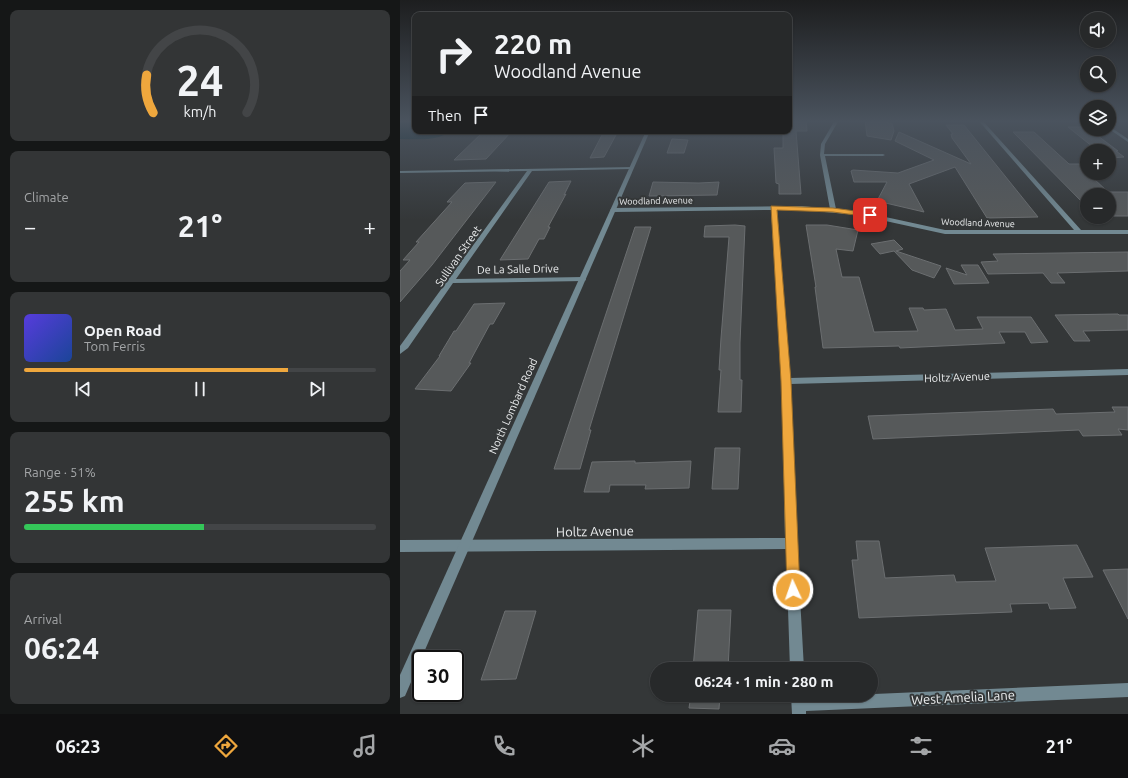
<!DOCTYPE html>
<meta charset="utf-8">
<style>
body{margin:0;font-family:Ubuntu,sans-serif;background:#333536;color:#f1f3f6;height:100vh;display:flex;flex-direction:column;font-size:15px;white-space:nowrap}
*{box-sizing:border-box;margin:0}
p{font-size:13px;color:#a4a6a8}
.icon{flex:none;width:22px;height:22px;fill:none;stroke:currentColor;stroke-width:2;stroke-linecap:round;stroke-linejoin:round}
.map{position:relative;flex:1;overflow:hidden}
.sheet{display:flex;flex-direction:column;gap:10px;padding:10px;background:#151717;width:400px}
.sheet>*{flex:none}
.banner{position:absolute;left:12px;top:12px;width:380px;height:122px;border-radius:8px;box-shadow:0 1px 3px #0004,0 0 0 1px #434547;background:#27292a;color:#f1f3f6;overflow:hidden}
.fabs{position:absolute;left:680px;top:12px;display:grid;gap:8px}
.fabs a{display:grid;place-items:center;width:36px;height:36px;border-radius:50%;background:#27292a;box-shadow:0 1px 3px #0004,0 0 0 1px #434547;font-size:20px}
.speed{position:absolute;left:12px;top:650px;display:flex;gap:8px;font-size:20px;font-weight:700;text-align:center}
.speed>*{display:grid;place-content:center;width:52px;height:52px;border-radius:50%;background:#27292a;box-shadow:0 1px 3px #0004,0 0 0 1px #434547;line-height:1}
.speed .limit{border:2px solid #111;border-radius:6px;background:#fff;color:#111}
.pin{position:absolute;display:grid;place-items:center;width:34px;height:34px;color:#fff;margin:-17px;border-radius:8px;box-shadow:0 2px 6px #0006}
.me{position:absolute;width:44px;margin:-22px;rotate:357deg;stroke-linejoin:round;filter:drop-shadow(0 0 3px #0008)}
.turn{display:flex;align-items:center;gap:14px;height:84px;padding:0 16px;font-size:18px}
.turn .icon{width:52px;height:52px;stroke-width:2.5}
.turn b{display:block;font-size:28px;line-height:34px}
.then{display:flex;align-items:center;height:38px;padding:0 16px;background:#0003;gap:8px;font-size:15px}
.big{font-size:30px;font-weight:600;line-height:1.1}
.sheet .tile{flex:1;display:flex;flex-direction:column;justify-content:center;gap:6px;min-width:0;padding:0 14px;border-radius:8px;background:#333536}
.sheet .dial{align-items:center;gap:0}
.dial svg{height:104px;overflow:visible;fill:none;stroke:#434547;stroke-width:7;stroke-linecap:round;text-anchor:middle}
.dial text{fill:#f1f3f6;stroke:none}
.song{display:flex;align-items:center;gap:12px}
.cover{width:48px;height:48px;border-radius:6px;background:linear-gradient(135deg,hsl(250 70% 55%),hsl(220 70% 35%))}
.played{height:4px;border-radius:2px;background:linear-gradient(90deg,#efa73d 75%,#434547 75%)}
.keys{display:flex;justify-content:space-around;direction:ltr}
.heat{display:flex;justify-content:space-between;align-items:center;font-size:22px;direction:ltr}
.charge{height:6px;border-radius:3px;background:linear-gradient(90deg,#34c759 51%,#434547 0)}
.trip{position:absolute;left:250px;top:662px;width:228px;height:40px;border-radius:20px;background:#27292a;box-shadow:0 1px 3px #0004,0 0 0 1px #434547;font-weight:600;line-height:40px;text-align:center}
.tab-bar{display:flex;height:64px;justify-content:space-around;align-items:center;background:#101011;color:#a4a6a8}
.tab-bar .icon{width:28px;height:28px}
.tab-bar .selected{color:#efa73d}
.tab-bar b{font-size:18px;color:#f1f3f6}
main{display:flex;flex:1;min-height:0}
.map>svg:first-child{display:block}
.water{fill:#05252f}
.building{fill:#56595a;stroke:#6b6e70}
.lines{fill:none;stroke-linecap:round;stroke-linejoin:round}
.minor{fill:#728992;fill-rule:evenodd}
.tertiary{fill:#728992;fill-rule:evenodd}
.route{fill:#efa73d;stroke:#9b6d28}
.labels{text-anchor:middle;dominant-baseline:central;stroke-width:4;stroke-linejoin:round;paint-order:stroke}
.far-street-label{font-size:9px;fill:#eceeef;stroke:#343738}
.street-label{font-size:11px;fill:#eceeef;stroke:#343738}
.near-street-label{font-size:13px;fill:#eceeef;stroke:#343738}
</style>
<main>
<section class="sheet">
<div class="tile dial"><svg viewBox="0 0 100 80">
<path d="M14 69A42 42 0 1 1 86 69"/>
<path d="M14 69A42 42 0 0 1 9 40" stroke="#efa73d"/>
<text x="50" y="56" font-size="32" font-weight="700">24</text>
<text x="50" y="72" font-size="11">km/h</text>
</svg></div>
<div class="tile"><p>Climate</p>
<div class="heat"><a>−</a><b class="big">21°</b><a>+</a></div>
</div>
<div class="tile">
<div class="song"><i class="cover"></i><div><b>Open Road</b><p>Tom Ferris</p></div></div>
<div class="played"></div>
<div class="keys"><svg class="icon" aria-label="previous" viewBox="0 0 24 24"><path d="M18 5L8 12l10 7zM5 5v14"/></svg><svg class="icon" aria-label="pause" viewBox="0 0 24 24"><path d="M8 5v14M16 5v14"/></svg><svg class="icon" aria-label="next" viewBox="0 0 24 24"><path d="M6 5l10 7-10 7zM19 5v14"/></svg></div>
</div>
<div class="tile"><p>Range · 51%</p><b class="big">255 km</b><div class="charge"></div></div>
<div class="tile"><p>Arrival</p><b class="big">06:24</b></div>
</section>
<div class="map">
<svg width="728" height="714" viewBox="0 0 728 714">
<rect width="100%" height="100%" fill="#343738"/>
<path class="water" d="M 0,120 L 15,120 L 15,131 L 50,131 C 37,142 17,139 0,139 Z"/>
<path class="building" d="M 391,120 L 406,120 L 407,131 L 396,131 L 401,194 L 379,194 L 379,184 L 376,183 L 374,148 L 383,148 L 383,131 L 392,131 Z
M 465,120 L 485,120 L 488,123 L 492,123 L 494,131 L 491,140 L 467,136 Z
M 546,125 L 564,125 L 638,217 L 587,218 L 555,167 L 509,184 L 524,212 L 477,201 L 487,182 L 454,182 L 451,171 L 453,170 L 498,173 L 534,160 L 495,141 L 499,132 L 571,164 L 552,138 L 551,134 L 553,134 Z
M 668,127 L 686,127 L 718,151 L 716,151 L 724,157 L 709,158 L 709,151 L 698,151 Z
M 84,131 L 112,131 L 86,159 L 54,160 Z
M 613,132 L 634,132 L 669,164 L 679,164 L 687,172 L 687,177 L 692,177 L 708,192 L 728,192 L 728,216 L 709,216 L 709,195 L 687,195 L 687,207 Z
M 202,135 L 216,135 L 204,157 L 190,158 Z
M 272,139 L 288,140 L 284,153 L 267,153 Z
M 171,181 L 164,195 L 166,194 L 148,227 L 150,227 L 144,239 L 139,239 L 128,259 L 100,260 L 149,182 Z
M 96,182 L 32,265 L 0,302 L 0,271 L 10,260 L 3,260 L 19,242 L 16,242 L 52,202 L 47,202 L 65,183 Z
M 253,182 L 299,183 L 319,182 L 317,195 L 249,196 Z
M 335,225 L 345,226 L 340,343 L 340,380 L 342,380 L 341,412 L 318,412 L 321,370 L 319,370 L 321,338 L 329,237 L 304,237 L 305,226 Z
M 406,225 L 427,225 L 458,230 L 453,251 L 436,249 L 442,277 L 459,277 L 474,332 L 518,331 L 509,308 L 523,308 L 524,310 L 546,309 L 555,330 L 583,329 L 577,317 L 631,317 L 648,342 L 631,343 L 625,332 L 599,332 L 605,343 L 500,348 L 499,346 L 423,348 L 415,287 L 416,287 Z
M 235,227 L 251,227 L 189,430 L 191,430 L 180,469 L 154,469 Z
M 494,240 L 503,249 L 496,251 L 541,266 L 534,278 L 512,270 L 494,251 L 480,254 L 471,244 Z
M 728,252 L 728,271 L 657,273 L 665,283 L 651,283 L 643,273 L 588,274 L 581,262 L 598,261 L 593,254 Z
M 561,265 L 578,265 L 589,283 L 554,284 L 546,268 L 567,275 Z
M 105,303 L 93,324 L 90,324 L 69,363 L 71,363 L 51,391 L 15,389 L 40,356 L 39,356 L 54,331 L 56,331 L 74,304 Z
M 718,314 L 719,315 L 728,315 L 728,330 L 683,331 L 690,341 L 674,341 L 655,315 Z
M 712,407 L 728,407 L 728,430 L 718,429 L 722,435 L 683,436 L 679,430 L 473,439 L 468,416 L 653,409 L 656,414 L 715,412 Z
M 315,448 L 340,448 L 338,489 L 312,489 Z
M 235,461 L 235,463 L 291,461 L 289,488 L 245,489 L 246,485 L 210,485 L 209,492 L 184,492 L 192,462 Z
M 456,541 L 479,541 L 485,578 L 554,575 L 556,582 L 596,581 L 585,548 L 677,545 L 693,577 L 663,578 L 676,608 L 650,609 L 648,603 L 610,604 L 612,612 L 459,618 L 452,560 L 458,560 Z
M 728,569 L 728,619 L 703,570 Z
M 298,610 L 331,610 L 328,669 L 293,669 Z
M 105,611 L 136,611 L 116,679 L 81,680 Z
M 291,695 L 320,695 L 319,709 L 289,708 Z"/>
<g class="lines">
<path class="minor" d="M 435,120 L 439,120 L 425,144 L 424,154 L 483,154 L 485,155 L 483,156 L 425,156 L 436,209 L 458,211 L 545,230 L 674,230 L 578,120 L 582,120 L 681,230 L 728,230 L 728,234 L 545,234 L 458,215 L 402,210 L 377,210 L 390,378 L 728,369 L 728,375 L 390,384 L 397,543 L 404,669 L 390,669 L 386,549 L 0,552 L 0,540 L 385,538 L 382,381 L 371,210 L 213,212 L 210,210 L 213,208 L 402,206 L 430,209 L 420,155 L 421,144 Z
M 709,126 L 728,139 L 728,142 L 709,129 Z
M 233,167 L 233,168 L 231,169 L 132,171 L 56,279 L 183,277 L 186,279 L 185,281 L 53,283 L 8,348 L 0,354 L 0,346 L 127,171 L 0,173 L 0,171 Z
M 728,683 L 728,697 L 406,711 L 406,714 L 392,714 L 391,695 L 405,695 L 405,697 Z"/>
<path class="tertiary" d="M 246,131 L 250,131 L 5,696 L 0,698 L 0,675 Z"/>
</g>
<linearGradient id="sky" x2="0" y2="1"><stop stop-color="#1d1e1f"/><stop offset="0.55" stop-color="#4a535e"/><stop offset="1" stop-color="#4a535e" stop-opacity="0"/></linearGradient>
<rect width="728" height="220" fill="url(#sky)"/>
<path class="route" d="M 371,206 L 433,208 L 470,213 L 473,215 L 470,217 L 433,212 L 377,210 L 391,381 L 400,590 L 398,595 L 393,597 L 389,595 L 387,590 L 381,381 Z"/>
<g class="labels">
<g class="far-street-label">
<text transform="translate(256 201) rotate(-1)">Woodland Avenue</text>
<text transform="translate(578 223) rotate(2)">Woodland Avenue</text>
</g>
<g class="street-label">
<text transform="translate(58 256) rotate(-55)">Sullivan Street</text>
<text transform="translate(118 269) rotate(-1)">De La Salle Drive</text>
<text transform="translate(557 377) rotate(-2)">Holtz Avenue</text>
<text transform="translate(113 406) rotate(-66)">North Lombard Road</text>
</g>
<g class="near-street-label">
<text transform="translate(195 531) rotate(-1)">Holtz Avenue</text>
<text transform="translate(563 697) rotate(-3)">West Amelia Lane</text>
</g>
</g>
</svg>
<div class="fabs">
<a><svg class="icon" aria-label="sound" viewBox="0 0 24 24"><path d="M4 9h4l5-4v14l-5-4H4zM17 9q2 3 0 6"/></svg></a>
<a><svg class="icon" aria-label="search" viewBox="0 0 24 24"><circle cx="10" cy="10" r="6"/><path d="M15 15l6 6"/></svg></a>
<a><svg class="icon" aria-label="layers" viewBox="0 0 24 24"><path d="M12 4l9 5-9 5-9-5zM3 14l9 5 9-5"/></svg></a>
<a>+</a>
<a>−</a>
</div>
<div class="speed"><div class="limit">30</div></div>
<div class="pin" style="left:470px;top:215px;background:#d93025"><svg class="icon" aria-label="arrive" viewBox="0 0 24 24"><path d="M6 21V4h12l-3 4 3 4H6"/></svg></div>
<svg class="me" style="left:393px;top:590px" viewBox="-20 -20 40 40"><circle r="17" fill="#efa73d" stroke="#fff" stroke-width="3"/><path d="M0-11L8 9 0 5-8 9z" fill="#fff"/></svg>
<div class="trip">06:24 · 1 min · 280 m</div>
<div class="banner">
<div class="turn"><svg class="icon" aria-label="right" viewBox="0 0 24 24"><path d="M7 20v-9h11M14 6l5 5-5 5"/></svg><div><b>220 m</b>Woodland Avenue</div></div>
<div class="then">Then<svg class="icon" aria-label="arrive" viewBox="0 0 24 24"><path d="M6 21V4h12l-3 4 3 4H6"/></svg></div>
</div>
</div>
</main>
<nav class="tab-bar">
<b>06:23</b>
<svg class="icon selected" aria-label="directions" viewBox="0 0 24 24"><path d="M12 3l9 9-9 9-9-9zM9 14v-3h6M13 9l2 2-2 2"/></svg>
<svg class="icon" aria-label="music" viewBox="0 0 24 24"><path d="M9 18V5l10-2v13"/><circle cx="6" cy="18" r="3"/><circle cx="16" cy="16" r="3"/></svg>
<svg class="icon" aria-label="phone" viewBox="0 0 24 24"><path d="M5 4h4l2 5-3 2q2 4 5 5l2-3 5 2v4C11 20 4 13 5 4z"/></svg>
<svg class="icon" aria-label="climate" viewBox="0 0 24 24"><path d="M12 3v18M4 7l16 10M4 17L20 7"/></svg>
<svg class="icon" aria-label="car" viewBox="0 0 24 24"><path d="M5 17H2v-5l4-1 3-4h7l3 4 3 1v5h-3M9 17h6M6 11h13"/><circle cx="7" cy="17" r="2"/><circle cx="17" cy="17" r="2"/></svg>
<svg class="icon" aria-label="filters" viewBox="0 0 24 24"><path d="M4 7h16M4 17h16"/><circle cx="9" cy="7" r="2"/><circle cx="15" cy="17" r="2"/></svg>
<b>21°</b>
</nav>
